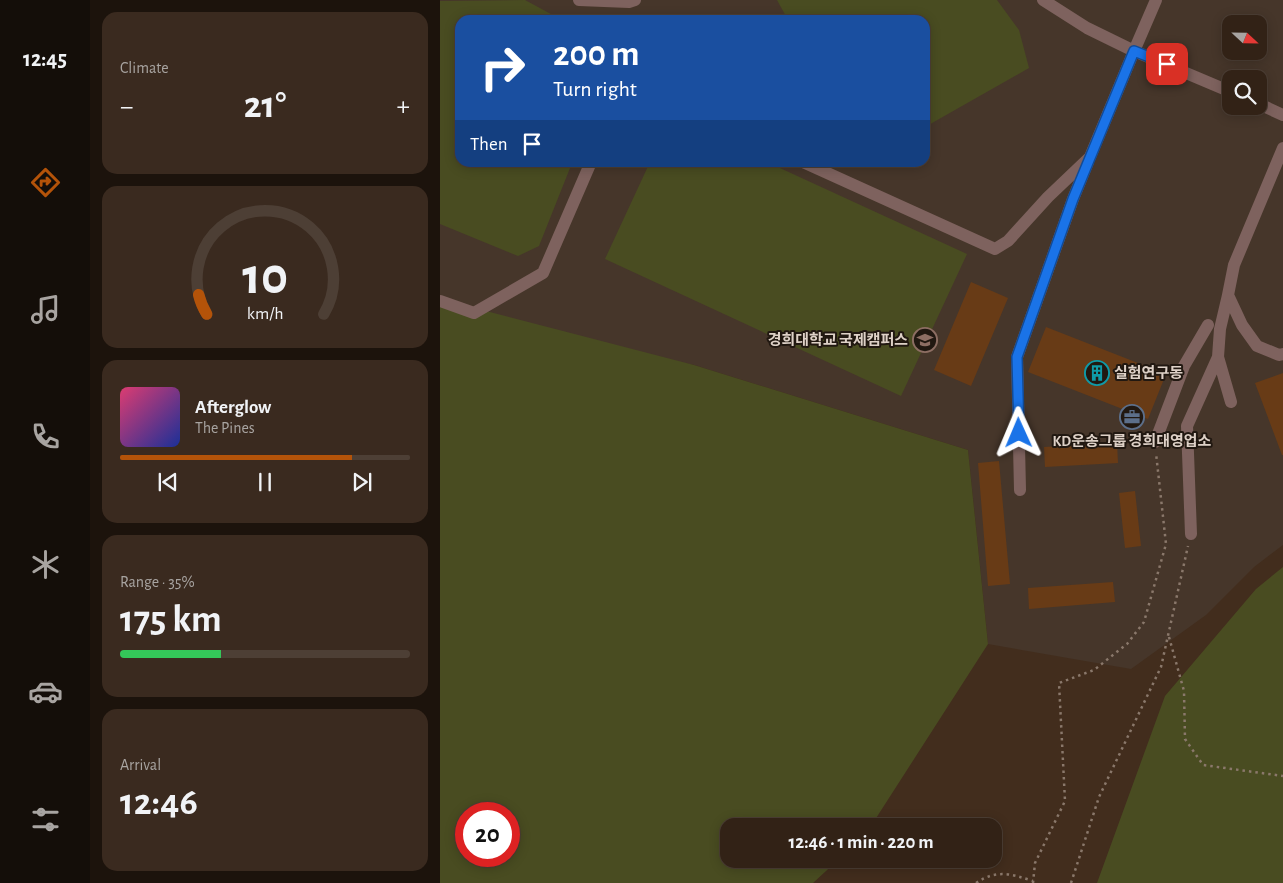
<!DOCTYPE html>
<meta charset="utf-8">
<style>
body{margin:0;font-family:"Alegreya Sans","Noto Sans KR",sans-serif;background:#3a2a1f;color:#f1f3f6;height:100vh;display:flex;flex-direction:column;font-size:19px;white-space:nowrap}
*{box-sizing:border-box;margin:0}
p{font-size:16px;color:#a8a4a1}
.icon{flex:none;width:28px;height:28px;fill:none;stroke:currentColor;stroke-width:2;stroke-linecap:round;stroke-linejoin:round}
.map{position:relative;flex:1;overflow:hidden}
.drawer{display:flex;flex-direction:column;gap:12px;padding:12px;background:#1c130c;width:350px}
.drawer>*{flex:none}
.banner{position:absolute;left:15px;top:15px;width:475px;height:152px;border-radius:15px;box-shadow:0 2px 12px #0003,0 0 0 1px #4d3f35;background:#1a4fa0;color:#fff;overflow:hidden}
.needle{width:32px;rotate:112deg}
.tools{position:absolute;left:782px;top:15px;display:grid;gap:10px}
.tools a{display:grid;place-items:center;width:45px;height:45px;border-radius:10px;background:#322216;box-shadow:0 2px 12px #0003,0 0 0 1px #4d3f35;font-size:25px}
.speed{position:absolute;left:15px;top:802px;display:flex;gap:10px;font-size:25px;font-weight:700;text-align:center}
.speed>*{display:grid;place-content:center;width:65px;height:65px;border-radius:50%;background:#322216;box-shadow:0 2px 12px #0003,0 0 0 1px #4d3f35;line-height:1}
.speed .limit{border:8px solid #d22;background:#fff;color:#111}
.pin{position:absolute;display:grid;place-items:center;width:42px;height:42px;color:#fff;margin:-21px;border-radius:10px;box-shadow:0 2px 8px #0006}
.me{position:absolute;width:55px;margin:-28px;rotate:359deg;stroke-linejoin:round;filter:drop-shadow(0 0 4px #0008)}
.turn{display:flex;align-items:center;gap:18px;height:105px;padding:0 15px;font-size:22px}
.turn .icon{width:65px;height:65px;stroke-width:2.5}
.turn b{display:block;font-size:35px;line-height:42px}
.then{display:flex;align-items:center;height:48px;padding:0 15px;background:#0003;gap:10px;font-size:19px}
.big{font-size:38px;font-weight:700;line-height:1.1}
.drawer .tile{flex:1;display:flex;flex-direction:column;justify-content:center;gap:8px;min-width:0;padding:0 18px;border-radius:15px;background:#3a2a1f}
.drawer .dial{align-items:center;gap:0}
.dial svg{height:130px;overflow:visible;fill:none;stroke:#4d3f35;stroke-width:7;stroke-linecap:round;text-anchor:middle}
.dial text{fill:#f1f3f6;stroke:none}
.song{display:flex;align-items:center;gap:15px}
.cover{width:60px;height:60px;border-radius:8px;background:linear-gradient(135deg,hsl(340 70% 55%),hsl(230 70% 35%))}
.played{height:5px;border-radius:2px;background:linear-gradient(90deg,#b45309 80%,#4d3f35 80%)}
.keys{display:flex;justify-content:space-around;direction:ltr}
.heat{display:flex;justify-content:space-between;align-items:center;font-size:28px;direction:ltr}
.charge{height:8px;border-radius:4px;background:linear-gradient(90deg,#34c759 35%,#4d3f35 0)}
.trip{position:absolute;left:280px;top:818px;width:282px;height:50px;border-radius:15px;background:#322216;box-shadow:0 2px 12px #0003,0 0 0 1px #4d3f35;font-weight:700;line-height:50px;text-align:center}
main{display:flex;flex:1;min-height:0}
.menu{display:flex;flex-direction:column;width:90px;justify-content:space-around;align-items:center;background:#140e09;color:#a8a4a1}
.menu .icon{width:35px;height:35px}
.menu .on{color:#b45309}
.menu b{font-size:22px;color:#f1f3f6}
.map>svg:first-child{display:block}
.education{fill:#46362a;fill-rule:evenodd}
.green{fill:#494c21;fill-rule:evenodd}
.building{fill:#683b16}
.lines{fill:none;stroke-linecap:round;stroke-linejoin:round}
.path{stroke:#8a786b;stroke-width:2.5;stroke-dasharray:2.5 4;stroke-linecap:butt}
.minor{stroke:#7e625e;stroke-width:12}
.route-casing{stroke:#114b97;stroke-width:12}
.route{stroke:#1a73e8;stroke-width:9}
.labels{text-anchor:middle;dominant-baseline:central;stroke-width:4;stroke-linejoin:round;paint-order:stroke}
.poi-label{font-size:15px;font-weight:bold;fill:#ded1c7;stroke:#211811;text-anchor:end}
</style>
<main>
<nav class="menu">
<b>12:45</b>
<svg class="icon on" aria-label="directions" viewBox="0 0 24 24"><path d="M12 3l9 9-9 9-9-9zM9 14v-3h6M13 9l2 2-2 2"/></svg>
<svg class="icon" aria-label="music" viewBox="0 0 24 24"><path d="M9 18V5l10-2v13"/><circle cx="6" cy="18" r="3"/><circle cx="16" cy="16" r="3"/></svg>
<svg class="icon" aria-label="phone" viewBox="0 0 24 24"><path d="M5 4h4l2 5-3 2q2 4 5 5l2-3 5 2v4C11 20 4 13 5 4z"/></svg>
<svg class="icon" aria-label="climate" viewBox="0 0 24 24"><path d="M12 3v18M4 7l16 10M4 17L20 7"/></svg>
<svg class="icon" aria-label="car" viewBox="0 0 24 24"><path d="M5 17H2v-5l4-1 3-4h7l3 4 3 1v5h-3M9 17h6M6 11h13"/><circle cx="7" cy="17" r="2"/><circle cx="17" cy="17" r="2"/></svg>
<svg class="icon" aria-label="filters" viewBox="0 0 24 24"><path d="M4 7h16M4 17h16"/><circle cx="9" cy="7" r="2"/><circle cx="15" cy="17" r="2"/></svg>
</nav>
<section class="drawer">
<div class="tile"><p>Climate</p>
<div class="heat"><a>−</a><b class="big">21°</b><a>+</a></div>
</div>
<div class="tile dial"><svg viewBox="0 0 100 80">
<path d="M14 69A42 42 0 1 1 86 69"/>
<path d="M14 69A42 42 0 0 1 9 57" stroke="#b45309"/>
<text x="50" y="56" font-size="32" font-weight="700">10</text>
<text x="50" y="72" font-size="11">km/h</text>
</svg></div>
<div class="tile">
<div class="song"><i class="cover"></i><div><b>Afterglow</b><p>The Pines</p></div></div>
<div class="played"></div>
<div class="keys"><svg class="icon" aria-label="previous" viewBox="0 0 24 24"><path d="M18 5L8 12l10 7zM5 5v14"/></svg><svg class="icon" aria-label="pause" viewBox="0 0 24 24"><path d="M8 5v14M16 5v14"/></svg><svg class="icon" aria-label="next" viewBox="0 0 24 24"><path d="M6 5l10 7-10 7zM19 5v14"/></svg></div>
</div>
<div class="tile"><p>Range · 35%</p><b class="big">175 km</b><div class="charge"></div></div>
<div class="tile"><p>Arrival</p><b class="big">12:46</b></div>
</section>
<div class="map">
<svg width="843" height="883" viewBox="0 0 843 883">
<rect width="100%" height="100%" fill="#422d1d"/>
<path class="education" d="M 0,0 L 843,0 L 843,545 L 814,567 L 766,615 L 691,669 L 548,644 L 528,450 L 254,365 L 0,314 ZM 20,20 L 485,20 L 485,162 L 20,162 ZM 791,24 L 819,24 L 819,51 L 791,51 ZM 791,79 L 819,79 L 819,106 L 791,106 Z"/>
<path class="green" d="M 85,0 L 122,20 L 20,20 L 20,162 L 132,163 L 99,246 L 78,256 L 0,224 L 0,1 Z
M 337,0 L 557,0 L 579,30 L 589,68 L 485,127 L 485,20 L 348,20 Z
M 210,162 L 329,163 L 527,254 L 461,396 L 165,259 Z
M 0,299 L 254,365 L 528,450 L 548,644 L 431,826 L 289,826 L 289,859 L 399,859 L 373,883 L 0,883 ZM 26,814 L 69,814 L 69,856 L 26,856 Z
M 843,567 L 843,883 L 657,883 L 725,696 L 816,589 Z"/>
<path class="building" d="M 531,282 L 568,298 L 531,386 L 494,370 Z
M 606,327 L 726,374 L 708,419 L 588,372 Z
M 843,373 L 843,455 L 842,455 L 815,383 Z
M 677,443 L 678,463 L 605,467 L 604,447 Z
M 559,461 L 570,584 L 548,586 L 538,463 Z
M 695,491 L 701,546 L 685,548 L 679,493 Z
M 673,582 L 675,602 L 589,609 L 588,588 Z"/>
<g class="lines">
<path class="path" d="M 729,637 L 744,691 L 745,739 L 763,765 L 843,776
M 536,883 C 557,869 571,874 593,881
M 593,883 L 595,863 L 625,801 L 619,683 L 654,670 L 687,644 L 704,622 L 726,544 L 716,453
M 631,883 L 659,797 L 721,667 L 748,546"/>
<path class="minor" d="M 139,0 L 189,2 L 195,0
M 716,0 L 694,51 L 791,92
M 819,104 L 843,115
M 363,162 L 555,249 L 568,241 L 608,197 L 650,157 L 694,51 L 647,28 L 603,0
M 788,295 L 794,265 L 843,148
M 0,301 L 34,313 L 103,273 L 151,162
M 778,357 L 791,402
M 715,442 L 744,366 L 768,325
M 580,490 L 577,357 L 633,199 L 648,162
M 751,534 L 747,426 L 778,357 L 780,329 L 788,295 L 802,325 L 817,346 L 839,355 L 843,354"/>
</g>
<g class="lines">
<defs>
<path id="route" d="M 579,433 L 577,357 L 633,199 L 694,51 L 727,64"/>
</defs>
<use href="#route" class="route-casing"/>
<use href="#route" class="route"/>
</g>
<defs>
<symbol id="university-ring" viewBox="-11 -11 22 22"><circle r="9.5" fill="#211811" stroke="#8d6e63" stroke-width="1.5"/><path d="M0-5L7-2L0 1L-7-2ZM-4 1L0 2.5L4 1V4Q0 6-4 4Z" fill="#8d6e63"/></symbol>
<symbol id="building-ring" viewBox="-11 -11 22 22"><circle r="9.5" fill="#211811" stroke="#0f9aa8" stroke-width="1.5"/><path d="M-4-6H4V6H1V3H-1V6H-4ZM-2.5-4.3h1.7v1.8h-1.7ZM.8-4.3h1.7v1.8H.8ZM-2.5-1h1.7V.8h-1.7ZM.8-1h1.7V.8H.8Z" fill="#0f9aa8"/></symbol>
<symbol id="office-ring" viewBox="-11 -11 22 22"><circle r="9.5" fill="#211811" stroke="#5c6f8a" stroke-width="1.5"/><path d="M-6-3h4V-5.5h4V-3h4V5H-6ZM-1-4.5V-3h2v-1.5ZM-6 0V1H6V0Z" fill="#5c6f8a"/></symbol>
</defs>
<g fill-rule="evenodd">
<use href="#university-ring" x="471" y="326" width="28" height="28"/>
<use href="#building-ring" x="643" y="359" width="28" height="28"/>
<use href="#office-ring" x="678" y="403" width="28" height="28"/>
</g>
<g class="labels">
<g class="poi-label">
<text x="468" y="340">경희대학교 국제캠퍼스</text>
<text x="674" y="373" text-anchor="start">실험연구동</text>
<text x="692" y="441" text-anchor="middle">KD운송그룹 경희대영업소</text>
</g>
</g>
</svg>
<div class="tools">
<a><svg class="needle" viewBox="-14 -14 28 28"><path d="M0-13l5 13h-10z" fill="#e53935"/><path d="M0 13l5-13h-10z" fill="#a8a4a1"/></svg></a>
<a><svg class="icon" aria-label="search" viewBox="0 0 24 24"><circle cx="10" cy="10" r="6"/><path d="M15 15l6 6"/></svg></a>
</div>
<div class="speed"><div class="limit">20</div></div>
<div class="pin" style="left:727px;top:64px;background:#d93025"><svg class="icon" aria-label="arrive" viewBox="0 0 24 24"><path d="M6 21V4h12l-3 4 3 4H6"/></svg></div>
<svg class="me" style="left:579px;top:433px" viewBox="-20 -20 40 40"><path d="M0-17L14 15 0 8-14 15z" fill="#1a73e8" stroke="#fff" stroke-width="4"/></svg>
<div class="trip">12:46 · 1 min · 220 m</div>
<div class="banner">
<div class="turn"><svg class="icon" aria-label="right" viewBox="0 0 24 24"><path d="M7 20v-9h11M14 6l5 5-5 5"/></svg><div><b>200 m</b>Turn right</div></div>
<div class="then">Then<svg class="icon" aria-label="arrive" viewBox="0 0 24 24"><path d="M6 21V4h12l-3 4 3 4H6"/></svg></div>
</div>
</div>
</main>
